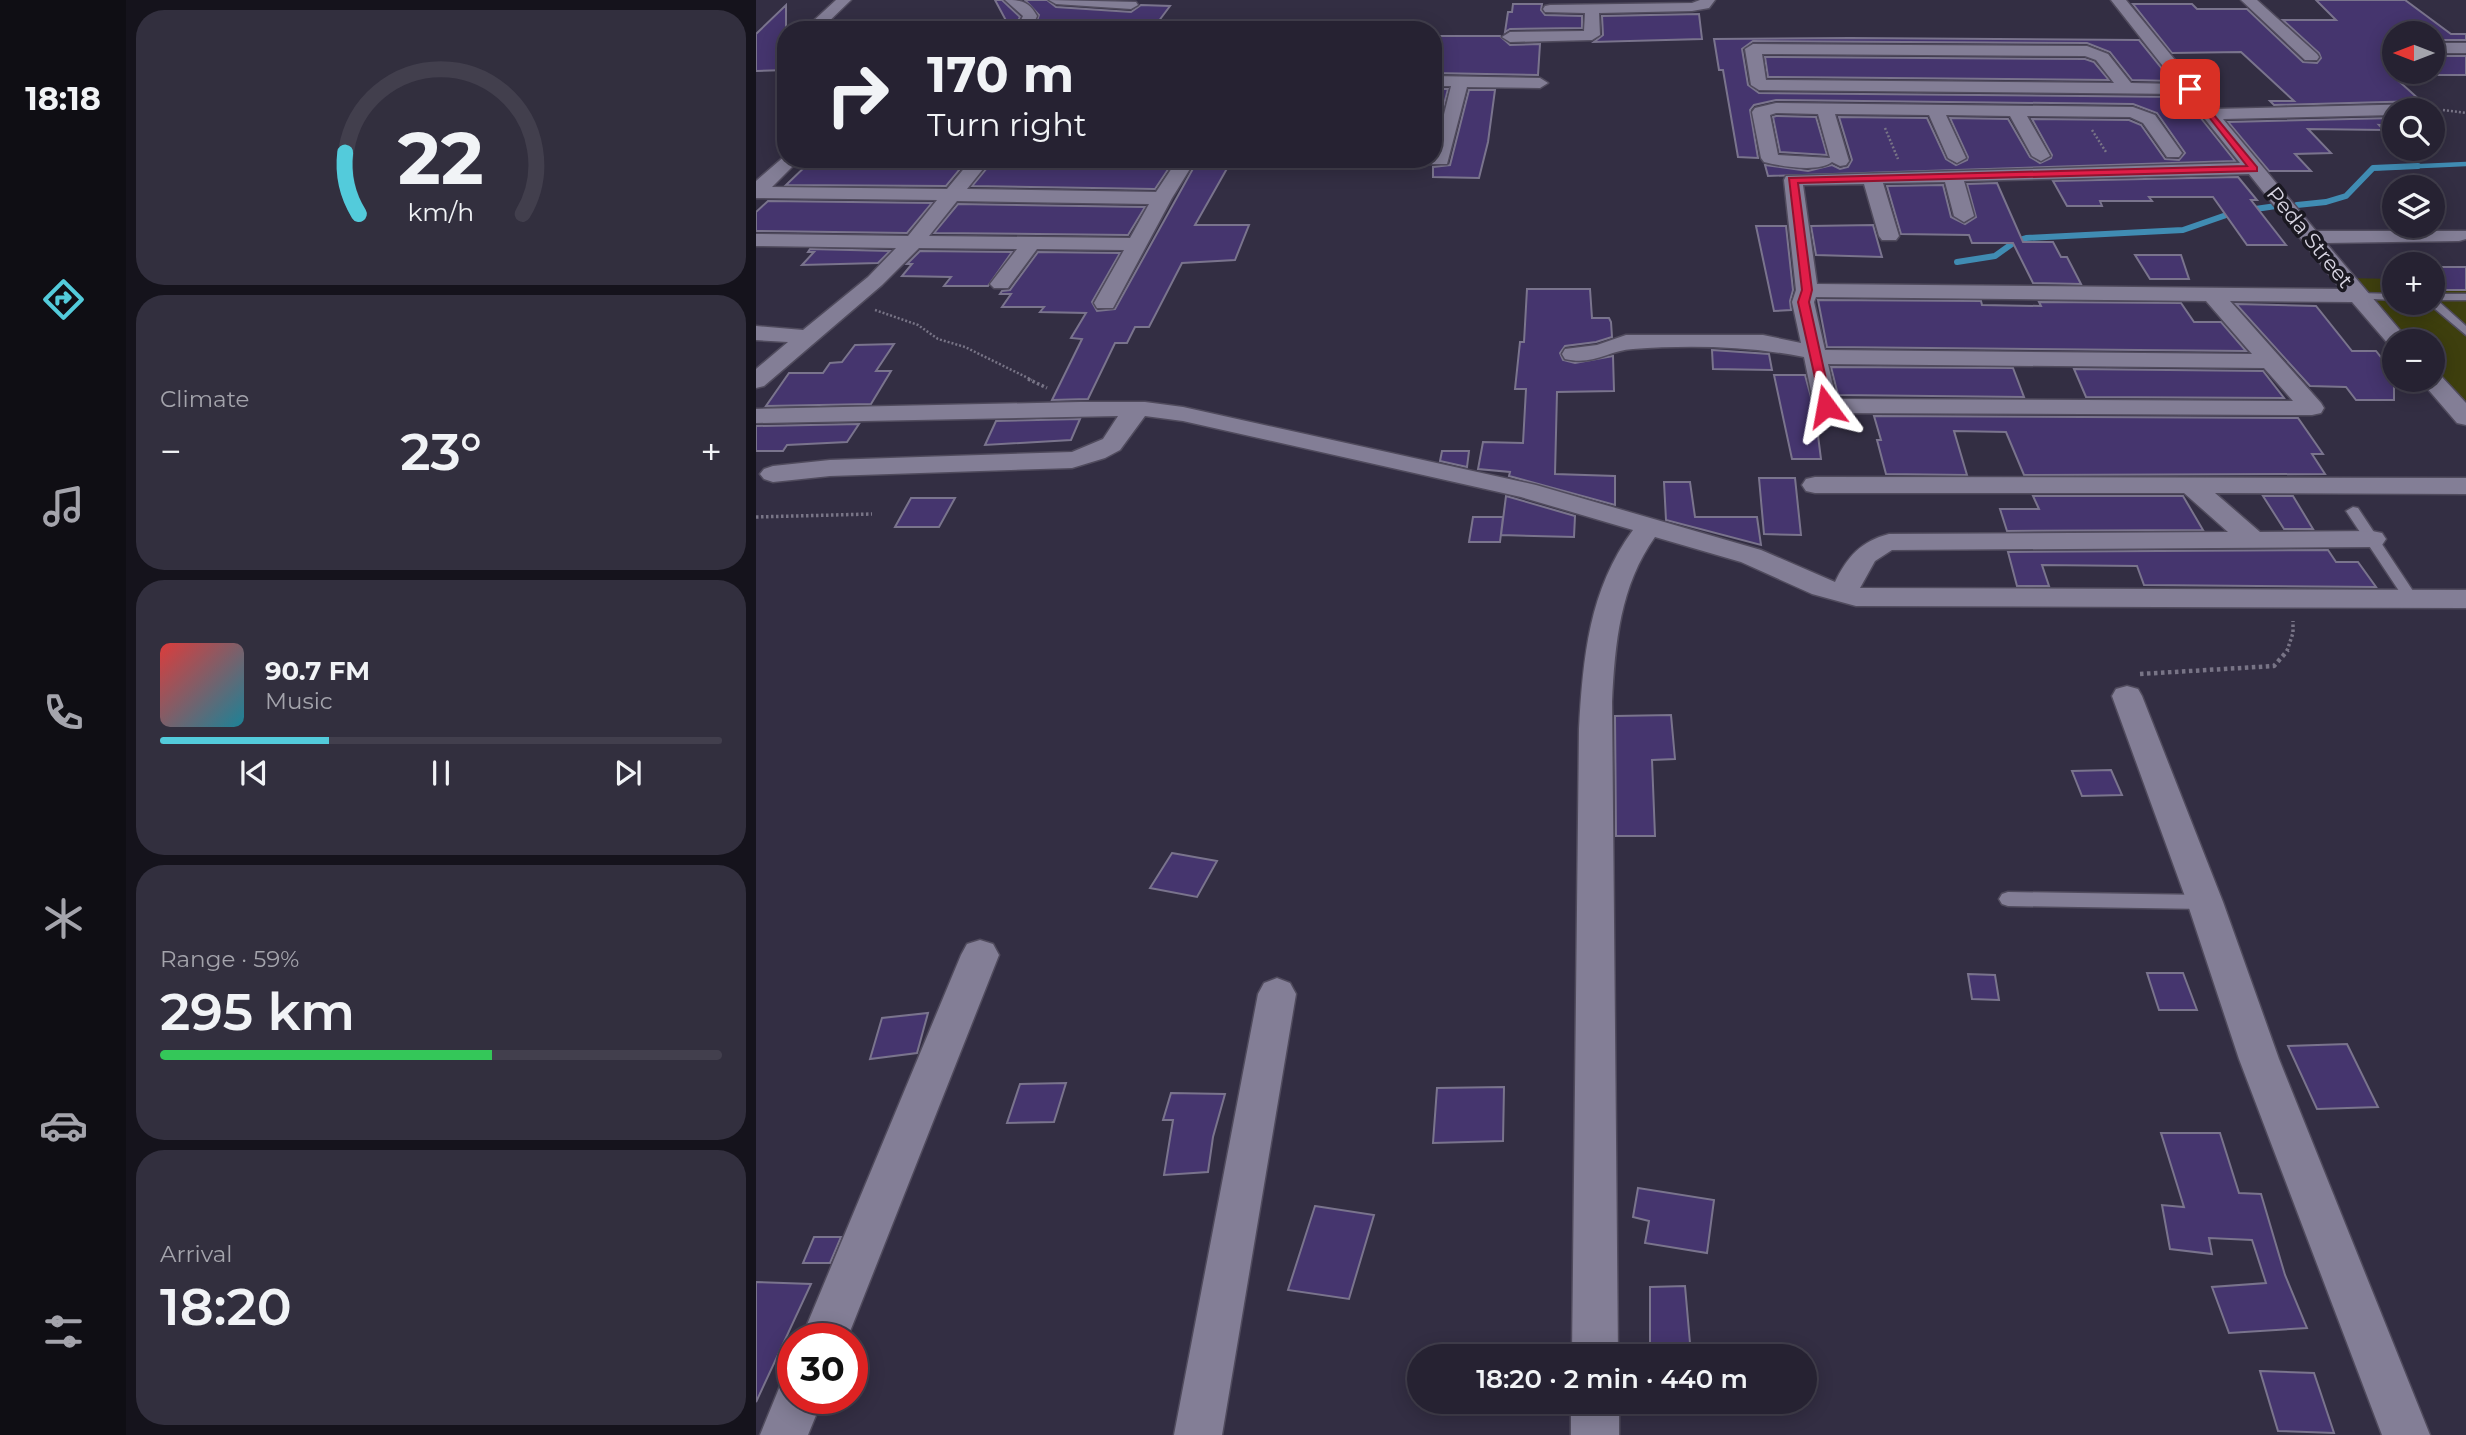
<!DOCTYPE html>
<meta charset="utf-8">
<style>
body{margin:0;font-family:Montserrat,sans-serif;background:#322f3e;color:#f1f3f6;height:100vh;display:flex;flex-direction:column;font-size:26px;white-space:nowrap}
*{box-sizing:border-box;margin:0}
p{font-size:23px;color:#a4a4ac}
.icon{flex:none;width:38px;height:38px;fill:none;stroke:currentColor;stroke-width:2;stroke-linecap:round;stroke-linejoin:round}
.map{position:relative;flex:1;overflow:hidden}
.sheet{display:flex;flex-direction:column;gap:10px;padding:10px;background:#15131c;width:630px}
.sheet>*{flex:none}
.hud{position:absolute;left:21px;top:21px;width:665px;height:147px;border-radius:28px;box-shadow:0 4px 18px #0003,0 0 0 2px #423f4d;background:#262232;color:#f1f3f6;overflow:hidden}
.needle{width:46px;rotate:270deg}
.tools{position:absolute;left:1626px;top:21px;display:grid;gap:14px}
.tools a{display:grid;place-items:center;width:63px;height:63px;border-radius:50%;background:#262232;box-shadow:0 4px 18px #0003,0 0 0 2px #423f4d;font-size:35px}
.speed{position:absolute;left:21px;top:1323px;display:flex;gap:14px;font-size:35px;font-weight:700;text-align:center}
.speed>*{display:grid;place-content:center;width:91px;height:91px;border-radius:50%;background:#262232;box-shadow:0 4px 18px #0003,0 0 0 2px #423f4d;line-height:1}
.speed .limit{border:10px solid #d22;background:#fff;color:#111}
.pin{position:absolute;display:grid;place-items:center;width:60px;height:60px;color:#fff;margin:-30px;border-radius:14px;box-shadow:0 4px 10px #0006}
.me{position:absolute;width:77px;margin:-38px;rotate:347deg;stroke-linejoin:round;filter:drop-shadow(0 0 5px #0008)}
.turn{display:flex;align-items:center;gap:24px;height:147px;padding:0 35px;font-size:32px}
.turn .icon{width:91px;height:91px;stroke-width:2.5}
.turn b{display:block;font-size:49px;line-height:60px}
.big{font-size:52px;font-weight:600;line-height:1.1}
.sheet .tile{flex:1;display:flex;flex-direction:column;justify-content:center;gap:10px;min-width:0;padding:0 24px;border-radius:28px;background:#322f3e}
.sheet .dial{align-items:center;gap:0}
.dial svg{height:182px;overflow:visible;fill:none;stroke:#423f4d;stroke-width:7;stroke-linecap:round;text-anchor:middle}
.dial text{fill:#f1f3f6;stroke:none}
.song{display:flex;align-items:center;gap:21px}
.cover{width:84px;height:84px;border-radius:10px;background:linear-gradient(135deg,hsl(0 70% 55%),hsl(190 70% 35%))}
.played{height:7px;border-radius:4px;background:linear-gradient(90deg,#53cbdb 30%,#423f4d 30%)}
.keys{display:flex;justify-content:space-around;direction:ltr}
.heat{display:flex;justify-content:space-between;align-items:center;font-size:38px;direction:ltr}
.charge{height:10px;border-radius:5px;background:linear-gradient(90deg,#34c759 59%,#423f4d 0)}
.trip{position:absolute;left:651px;top:1344px;width:410px;height:70px;border-radius:35px;background:#262232;box-shadow:0 4px 18px #0003,0 0 0 2px #423f4d;font-weight:600;line-height:70px;text-align:center}
main{display:flex;flex:1;min-height:0}
.tabs{display:flex;flex-direction:column;width:126px;justify-content:space-around;align-items:center;background:#0f0e14;color:#a4a4ac}
.tabs .icon{width:49px;height:49px}
.tabs .on{color:#53cbdb}
.tabs b{font-size:32px;color:#f1f3f6}
.map>svg:first-child{display:block}
.green{fill:#3e3f0e}
.lines{fill:none;stroke-linecap:round;stroke-linejoin:round}
.stream-far1{stroke:#408cb3;stroke-width:4.5}
.stream{stroke:#408cb3;stroke-width:6}
.building{fill:#45356e;stroke:#7a748d;stroke-width:2}
.service-casing{stroke:#504b5d;stroke-width:3}
.minor-casing{stroke:#504b5d;stroke-width:3}
.path-far2{stroke:#787486;stroke-width:2.5;stroke-dasharray:2 2;stroke-linecap:butt}
.path-far1{stroke:#787486;stroke-width:3.5;stroke-dasharray:2.5 2.5;stroke-linecap:butt}
.path{stroke:#787486;stroke-width:4.5;stroke-dasharray:3.5 3.5;stroke-linecap:butt}
.service{fill:#837e96;fill-rule:evenodd}
.minor{fill:#837e96;fill-rule:evenodd}
.route{fill:#e11d48;stroke:#92132f;stroke-width:2}
.labels{text-anchor:middle;dominant-baseline:central;stroke-width:7;stroke-linejoin:round;paint-order:stroke}
.far-street-label{font-size:21px;fill:#d7d4e1;stroke:#1a1821}
</style>
<main>
<nav class="tabs">
<b>18:18</b>
<svg class="icon on" aria-label="directions" viewBox="0 0 24 24"><path d="M12 3l9 9-9 9-9-9zM9 14v-3h6M13 9l2 2-2 2"/></svg>
<svg class="icon" aria-label="music" viewBox="0 0 24 24"><path d="M9 18V5l10-2v13"/><circle cx="6" cy="18" r="3"/><circle cx="16" cy="16" r="3"/></svg>
<svg class="icon" aria-label="phone" viewBox="0 0 24 24"><path d="M5 4h4l2 5-3 2q2 4 5 5l2-3 5 2v4C11 20 4 13 5 4z"/></svg>
<svg class="icon" aria-label="climate" viewBox="0 0 24 24"><path d="M12 3v18M4 7l16 10M4 17L20 7"/></svg>
<svg class="icon" aria-label="car" viewBox="0 0 24 24"><path d="M5 17H2v-5l4-1 3-4h7l3 4 3 1v5h-3M9 17h6M6 11h13"/><circle cx="7" cy="17" r="2"/><circle cx="17" cy="17" r="2"/></svg>
<svg class="icon" aria-label="filters" viewBox="0 0 24 24"><path d="M4 7h16M4 17h16"/><circle cx="9" cy="7" r="2"/><circle cx="15" cy="17" r="2"/></svg>
</nav>
<section class="sheet">
<div class="tile dial"><svg viewBox="0 0 100 80">
<path d="M14 69A42 42 0 1 1 86 69"/>
<path d="M14 69A42 42 0 0 1 8 42" stroke="#53cbdb"/>
<text x="50" y="56" font-size="32" font-weight="700">22</text>
<text x="50" y="72" font-size="11">km/h</text>
</svg></div>
<div class="tile"><p>Climate</p>
<div class="heat"><a>−</a><b class="big">23°</b><a>+</a></div>
</div>
<div class="tile">
<div class="song"><i class="cover"></i><div><b>90.7 FM</b><p>Music</p></div></div>
<div class="played"></div>
<div class="keys"><svg class="icon" aria-label="previous" viewBox="0 0 24 24"><path d="M18 5L8 12l10 7zM5 5v14"/></svg><svg class="icon" aria-label="pause" viewBox="0 0 24 24"><path d="M8 5v14M16 5v14"/></svg><svg class="icon" aria-label="next" viewBox="0 0 24 24"><path d="M6 5l10 7-10 7zM19 5v14"/></svg></div>
</div>
<div class="tile"><p>Range · 59%</p><b class="big">295 km</b><div class="charge"></div></div>
<div class="tile"><p>Arrival</p><b class="big">18:20</b></div>
</section>
<div class="map">
<svg width="1710" height="1435" viewBox="0 0 1710 1435">
<rect width="100%" height="100%" fill="#332e43"/>
<path class="green" d="M 1592,278 L 1638,279 L 1638,303 L 1676,303 L 1677,279 L 1710,279 L 1710,411 L 1677,373 L 1676,341 L 1648,341 Z"/>
<g class="lines">
<path class="stream-far1" d="M 1621,168 L 1710,164"/>
<path class="stream" d="M 1541,205 L 1570,202 L 1590,196 L 1617,168 L 1662,166
M 1201,262 L 1239,256 L 1260,241 L 1270,238 L 1427,230 L 1479,212 L 1520,206"/>
</g>
<path class="building" d="M 239,0 L 246,0 L 264,17 L 258,29 L 254,28 Z
M 269,0 L 291,0 L 300,7 L 375,12 L 385,5 L 414,6 L 396,30 L 337,23 L 330,30 L 278,29 L 283,15 Z
M 1560,0 L 1649,0 L 1695,34 L 1710,34 L 1710,40 L 1676,40 L 1676,33 L 1638,33 L 1638,72 L 1676,72 L 1676,56 L 1710,56 L 1710,75 L 1636,75 L 1665,101 L 1518,105 L 1514,101 L 1538,101 L 1485,52 L 1416,53 L 1377,4 L 1436,4 L 1441,9 L 1491,9 L 1547,62 L 1561,63 L 1565,58 L 1563,53 L 1527,20 L 1580,20 Z
M 757,4 L 786,4 L 785,10 L 789,15 L 826,16 L 826,28 L 754,29 L 749,32 L 752,12 L 756,12 Z
M 30,5 L 30,70 L 0,71 L 0,34 Z
M 943,14 L 946,39 L 838,42 L 847,35 L 846,16 Z
M 677,36 L 744,36 L 754,45 L 784,44 L 782,75 L 677,73 Z
M 1094,38 L 1383,40 L 1416,81 L 1376,80 L 1354,52 L 1331,43 L 997,41 L 986,49 L 992,85 L 1003,93 L 1428,97 L 1479,161 L 1012,176 L 1009,165 L 1052,171 L 1076,165 L 1084,169 L 1092,167 L 1096,160 L 1083,117 L 1171,118 L 1190,159 L 1200,165 L 1211,160 L 1212,157 L 1194,118 L 1252,119 L 1274,157 L 1284,163 L 1295,158 L 1296,155 L 1276,119 L 1373,120 L 1385,125 L 1409,159 L 1423,160 L 1429,153 L 1401,113 L 1377,104 L 1020,100 L 998,105 L 994,110 L 1002,158 L 982,157 L 967,70 L 963,70 L 958,39 Z
M 1009,57 L 1329,59 L 1338,62 L 1353,80 L 1012,77 Z
M 677,89 L 692,89 L 677,147 Z
M 713,90 L 739,90 L 732,142 L 723,178 L 677,177 L 677,167 L 694,165 Z
M 1020,116 L 1060,117 L 1071,155 L 1024,152 L 1017,117 Z
M 1638,118 L 1638,126 L 1623,125 L 1628,130 L 1552,129 L 1575,153 L 1539,154 L 1555,171 L 1513,171 L 1472,122 Z
M 57,159 L 154,161 L 152,162 L 209,163 L 190,186 L 30,185 Z
M 235,163 L 399,164 L 415,165 L 399,189 L 216,186 Z
M 439,165 L 473,165 L 439,225 L 493,225 L 479,260 L 426,263 L 393,327 L 379,327 L 371,343 L 359,343 L 332,399 L 296,400 L 326,339 L 315,338 L 330,313 L 284,312 L 288,307 L 246,307 L 255,294 L 244,294 L 246,291 L 254,290 L 282,252 L 364,253 L 336,302 L 341,311 L 359,309 Z
M 1482,177 L 1501,200 L 1495,200 L 1530,245 L 1491,245 L 1457,197 L 1393,197 L 1396,201 L 1344,201 L 1346,206 L 1311,206 L 1297,181 Z
M 1241,183 L 1267,242 L 1297,242 L 1305,257 L 1311,257 L 1325,284 L 1277,283 L 1257,243 L 1216,243 L 1213,235 L 1145,234 L 1131,186 L 1187,185 L 1195,217 L 1209,224 L 1220,217 L 1211,184 Z
M 12,201 L 176,203 L 151,233 L 0,231 L 0,212 Z
M 202,204 L 389,207 L 372,235 L 178,233 Z
M 1117,225 L 1126,257 L 1060,255 L 1055,226 Z
M 1000,226 L 1030,226 L 1037,290 L 1034,301 L 1035,310 L 1018,311 Z
M 54,249 L 134,251 L 122,263 L 46,265 L 58,252 L 52,252 Z
M 164,251 L 256,252 L 232,286 L 188,286 L 195,277 L 146,276 L 156,264 L 151,264 Z
M 1379,255 L 1425,255 L 1433,279 L 1394,279 Z
M 1676,267 L 1710,267 L 1710,290 L 1690,290 L 1676,277 Z
M 771,289 L 834,289 L 836,318 L 853,318 L 855,322 L 856,337 L 840,342 L 809,346 L 804,353 L 807,360 L 819,363 L 857,356 L 858,391 L 801,392 L 799,474 L 859,476 L 859,505 L 753,476 L 754,472 L 722,469 L 727,442 L 767,443 L 770,389 L 759,389 L 764,342 L 768,342 Z
M 1062,300 L 1225,301 L 1226,305 L 1285,306 L 1283,302 L 1425,303 L 1438,322 L 1465,322 L 1490,351 L 1071,347 Z
M 1480,304 L 1560,306 L 1596,351 L 1620,351 L 1632,366 L 1638,366 L 1638,400 L 1600,400 L 1590,387 L 1554,386 Z
M 138,344 L 120,371 L 135,371 L 115,404 L 10,406 L 33,373 L 67,373 L 74,363 L 86,362 L 99,345 Z
M 956,350 L 1013,354 L 1016,370 L 957,369 Z
M 1075,367 L 1257,368 L 1268,397 L 1082,395 Z
M 1318,369 L 1507,371 L 1528,398 L 1330,397 Z
M 1018,375 L 1049,375 L 1059,412 L 1065,459 L 1036,459 Z
M 1118,416 L 1542,418 L 1567,454 L 1556,454 L 1569,474 L 1268,475 L 1250,432 L 1198,431 L 1211,475 L 1130,474 L 1121,440 L 1125,440 Z
M 324,419 L 315,440 L 229,445 L 240,421 Z
M 103,424 L 91,442 L 31,445 L 27,451 L 0,451 L 0,426 Z
M 686,451 L 713,451 L 711,467 L 684,461 Z
M 1003,478 L 1039,478 L 1045,535 L 1008,534 Z
M 908,482 L 934,482 L 939,517 L 1001,517 L 1005,545 L 910,520 Z
M 750,496 L 819,516 L 818,537 L 745,535 Z
M 1277,496 L 1427,496 L 1447,530 L 1251,531 L 1244,509 L 1283,509 Z
M 1507,496 L 1537,496 L 1557,529 L 1528,529 Z
M 155,498 L 199,498 L 183,527 L 139,527 Z
M 717,517 L 747,517 L 744,542 L 713,542 Z
M 1572,550 L 1580,562 L 1602,562 L 1620,587 L 1388,585 L 1381,566 L 1286,565 L 1293,586 L 1261,586 L 1252,552 Z
M 915,715 L 919,759 L 896,760 L 899,836 L 860,836 L 859,716 Z
M 1355,770 L 1366,795 L 1326,796 L 1316,771 Z
M 416,853 L 461,861 L 441,897 L 394,888 Z
M 1391,973 L 1427,973 L 1441,1010 L 1403,1010 Z
M 1212,974 L 1239,975 L 1243,1000 L 1216,999 Z
M 172,1013 L 161,1053 L 114,1059 L 126,1018 Z
M 1591,1044 L 1622,1107 L 1561,1109 L 1532,1046 Z
M 310,1083 L 298,1122 L 251,1123 L 264,1084 Z
M 748,1087 L 747,1141 L 677,1143 L 681,1088 Z
M 415,1093 L 469,1094 L 457,1137 L 452,1172 L 408,1175 L 417,1120 L 407,1120 Z
M 1405,1133 L 1464,1133 L 1483,1193 L 1505,1194 L 1529,1275 L 1551,1328 L 1473,1333 L 1456,1287 L 1510,1283 L 1496,1240 L 1453,1238 L 1456,1254 L 1414,1249 L 1406,1205 L 1428,1207 Z
M 882,1188 L 958,1200 L 951,1253 L 889,1243 L 893,1221 L 877,1217 Z
M 559,1206 L 618,1215 L 593,1299 L 532,1290 Z
M 58,1237 L 85,1237 L 74,1263 L 47,1263 Z
M 0,1282 L 55,1284 L 0,1402 Z
M 929,1286 L 934,1343 L 894,1344 L 894,1287 Z
M 1504,1371 L 1558,1373 L 1578,1433 L 1522,1431 Z"/>
<g class="lines">
<defs>
<path id="service" d="M 1602,293 L 1638,294 L 1638,300 L 1598,298 L 1597,296 Z
M 1676,294 L 1710,294 L 1710,300 L 1681,300 L 1710,326 L 1710,335 L 1672,303 L 1676,303 Z
M 1597,507 L 1602,508 L 1661,597 L 1663,600 L 1661,603 L 1651,603 L 1590,511 Z
M 1252,892 L 1449,895 L 1455,897 L 1458,902 L 1455,907 L 1449,909 L 1252,906 L 1246,904 L 1243,899 L 1246,894 Z"/>
<path id="minor" d="M 80,0 L 95,0 L 65,29 L 55,29 L 52,26 L 55,23 Z
M 249,0 C 265,0 273,1 281,16 L 275,30 L 260,30 L 267,16 Z
M 293,0 L 380,2 L 382,5 L 375,9 L 300,4 Z
M 944,0 L 959,0 L 953,8 L 936,11 L 843,13 L 844,35 L 836,40 L 754,42 L 746,37 L 754,32 L 828,31 L 829,13 L 789,12 L 787,9 L 789,6 L 794,5 L 936,3 Z
M 1355,0 L 1370,0 L 1459,109 L 1666,104 L 1675,109 L 1638,110 L 1638,115 L 1467,119 L 1560,231 L 1710,231 L 1710,239 L 1703,241 L 1570,243 L 1653,341 L 1638,341 L 1638,347 L 1634,346 L 1596,302 L 1474,301 L 1565,403 L 1568,408 L 1565,413 L 1556,415 L 1070,413 L 1061,411 L 1058,406 L 1048,357 C 992,346 933,345 877,349 C 853,350 838,366 809,359 L 806,354 L 809,349 L 841,345 L 870,335 L 1007,335 L 1045,343 L 1036,302 L 1040,290 L 1028,180 L 1030,176 L 1484,163 L 1429,94 L 1003,90 L 995,85 L 989,49 L 997,44 L 1331,46 L 1352,54 L 1375,83 L 1421,84 ZM 1006,54 L 1329,56 L 1340,60 L 1358,83 L 1010,80 ZM 1493,174 L 1585,289 L 1061,284 L 1047,185 L 1108,184 L 1123,236 L 1126,240 L 1140,240 L 1143,236 L 1127,183 L 1189,182 L 1198,216 L 1208,222 L 1218,216 L 1208,181 ZM 1060,297 L 1450,301 L 1496,354 L 1069,350 L 1058,302 ZM 1072,364 L 1508,368 L 1537,401 L 1080,399 Z
M 1485,0 L 1501,0 L 1561,54 L 1563,57 L 1561,60 L 1549,60 Z
M 1676,43 L 1710,43 L 1710,53 L 1676,53 Z
M 677,76 L 784,78 L 792,83 L 784,88 L 711,87 L 691,164 L 509,164 L 500,159 L 677,159 L 695,86 L 677,86 Z
M 1020,103 L 1377,107 L 1399,115 L 1426,153 L 1423,157 L 1411,157 L 1387,123 L 1374,117 L 1271,116 L 1294,156 L 1285,161 L 1276,156 L 1254,116 L 1190,115 L 1210,158 L 1201,163 L 1192,158 L 1173,115 L 1079,114 L 1093,161 L 1090,165 L 1084,166 L 1076,162 C 1062,173 1024,166 1008,162 L 1005,158 L 996,112 L 999,108 ZM 1020,113 L 1062,114 L 1074,158 L 1022,155 L 1014,115 Z
M 30,155 L 30,159 L 44,159 L 16,187 L 191,189 L 216,159 L 235,159 L 211,189 L 400,192 L 422,159 L 440,159 L 416,198 L 357,308 L 341,308 L 338,303 L 368,250 L 281,249 L 252,288 L 238,288 L 234,284 L 261,249 L 163,248 L 126,285 L 8,386 L 0,388 L 0,369 L 32,342 L 0,340 L 0,326 L 47,330 L 112,277 L 140,248 L 0,246 L 0,234 L 152,236 L 181,200 L 0,198 L 0,181 ZM 201,201 L 393,204 L 374,238 L 173,236 Z
M 1676,373 L 1684,375 L 1710,403 L 1710,425 L 1701,423 L 1664,380 L 1676,380 Z
M 324,402 L 389,402 L 427,407 L 780,485 L 1005,550 L 1079,582 C 1091,557 1105,541 1133,534 L 1472,532 L 1428,493 L 1059,493 L 1050,491 L 1046,485 L 1050,479 L 1059,477 L 1710,478 L 1710,494 L 1459,493 L 1504,532 L 1616,531 L 1626,533 L 1630,539 L 1626,545 L 1616,547 L 1136,550 L 1119,561 L 1104,588 L 1710,590 L 1710,608 L 1100,606 L 1056,594 L 985,562 L 899,537 C 864,586 859,643 856,702 L 862,1356 L 816,1356 L 823,729 C 827,657 833,590 877,530 L 765,497 L 427,421 L 389,416 L 364,450 L 349,458 L 316,468 L 74,476 L 17,482 L 8,479 L 4,474 L 8,469 L 17,466 L 74,460 L 316,452 L 347,439 L 362,416 L 0,423 L 0,409 Z
M 1371,686 L 1382,689 L 1386,696 L 1467,902 L 1523,1059 L 1674,1435 L 1626,1435 L 1483,1059 L 1431,902 L 1356,696 L 1360,689 Z
M 224,940 L 237,944 L 243,955 L 91,1339 L 45,1339 L 205,955 L 211,944 Z
M 521,978 L 534,983 L 540,994 L 466,1435 L 418,1435 L 502,994 L 508,983 Z
M 37,1377 L 37,1398 L 67,1398 L 52,1435 L 4,1435 L 26,1381 Z
M 815,1402 L 863,1402 L 863,1435 L 815,1435 Z"/>
</defs>
<use href="#service" class="service-casing"/>
<use href="#minor" class="minor-casing"/>
<path class="path-far2" d="M 1687,110 L 1710,113
M 1129,128 L 1142,159
M 1336,130 L 1350,152
M 119,310 L 162,325 L 182,339 L 209,347 L 276,380"/>
<path class="path-far1" d="M 272,379 L 291,388
M 0,517 L 116,514
M 1531,651 L 1537,633 L 1537,621"/>
<path class="path" d="M 1384,674 L 1518,666 L 1532,650"/>
<use href="#service" class="service"/>
<use href="#minor" class="minor"/>
</g>
<path class="route" d="M 1434,86 L 1501,167 L 1501,171 L 1042,183 L 1056,290 L 1053,302 L 1076,406 L 1066,409 L 1042,302 L 1046,290 L 1033,178 L 1491,166 L 1432,90 Z"/>
<g class="labels">
<g class="far-street-label">
<text transform="translate(1554 237) rotate(51)">Peda Street</text>
</g>
</g>
</svg>
<div class="tools">
<a><svg class="needle" viewBox="-14 -14 28 28"><path d="M0-13l5 13h-10z" fill="#e53935"/><path d="M0 13l5-13h-10z" fill="#a4a4ac"/></svg></a>
<a><svg class="icon" aria-label="search" viewBox="0 0 24 24"><circle cx="10" cy="10" r="6"/><path d="M15 15l6 6"/></svg></a>
<a><svg class="icon" aria-label="layers" viewBox="0 0 24 24"><path d="M12 4l9 5-9 5-9-5zM3 14l9 5 9-5"/></svg></a>
<a>+</a>
<a>−</a>
</div>
<div class="speed"><div class="limit">30</div></div>
<div class="pin" style="left:1434px;top:89px;background:#d93025"><svg class="icon" aria-label="arrive" viewBox="0 0 24 24"><path d="M6 21V4h12l-3 4 3 4H6"/></svg></div>
<svg class="me" style="left:1070px;top:406px" viewBox="-20 -20 40 40"><path d="M0-17L14 15 0 8-14 15z" fill="#e11d48" stroke="#fff" stroke-width="4"/></svg>
<div class="trip">18:20 · 2 min · 440 m</div>
<div class="hud">
<div class="turn"><svg class="icon" aria-label="right" viewBox="0 0 24 24"><path d="M7 20v-9h11M14 6l5 5-5 5"/></svg><div><b>170 m</b>Turn right</div></div>
</div>
</div>
</main>
